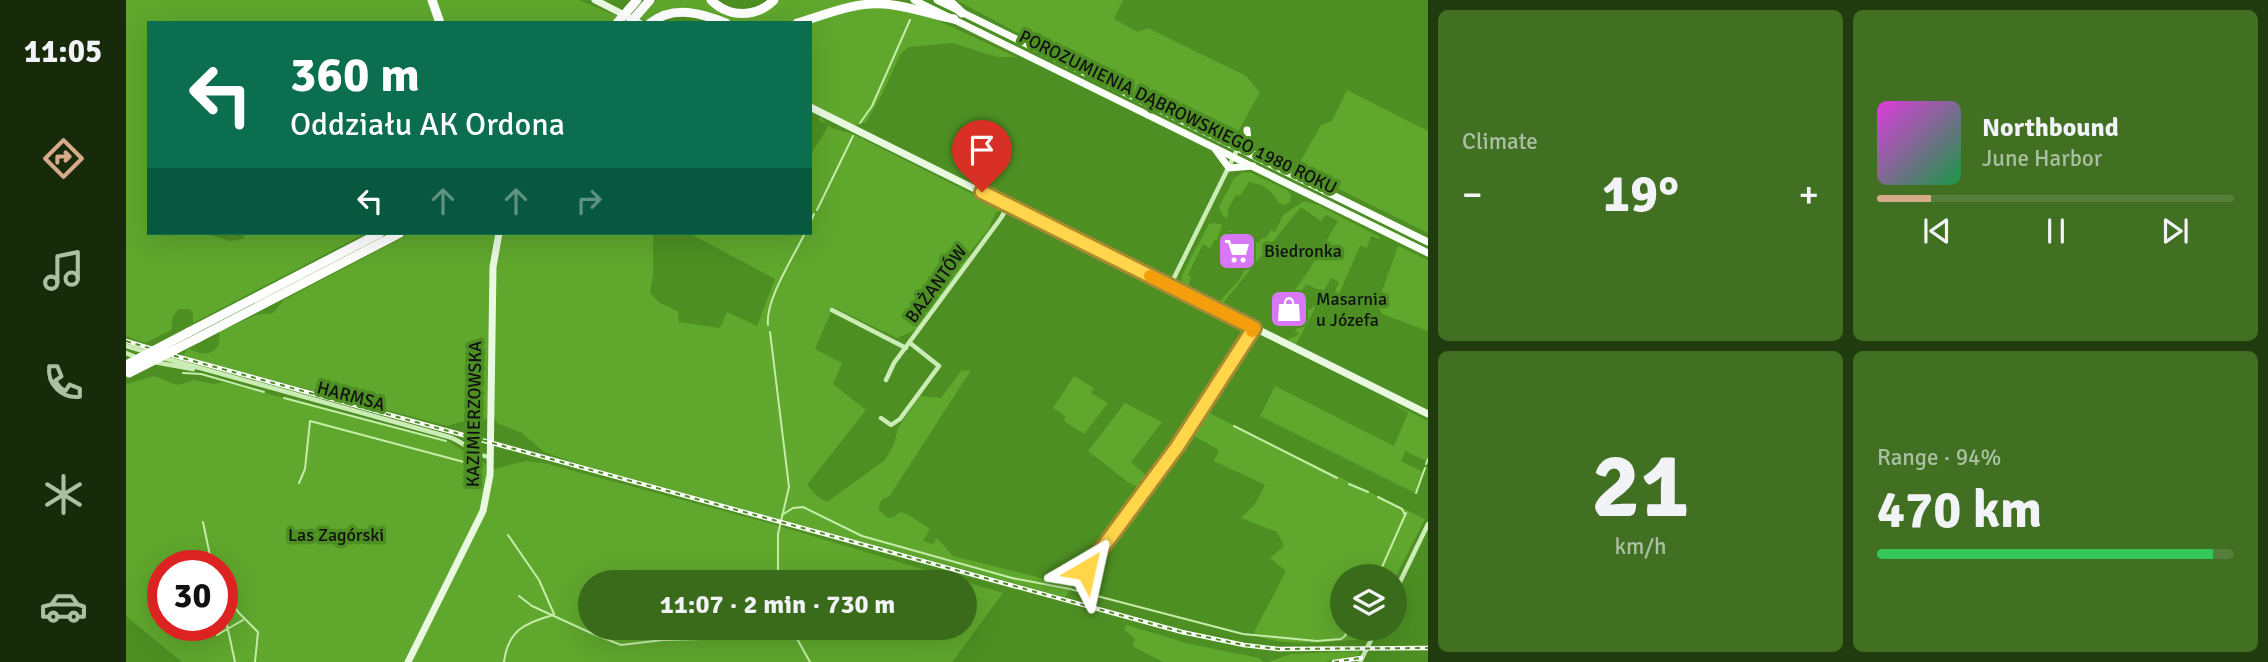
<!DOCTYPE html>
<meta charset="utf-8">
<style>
body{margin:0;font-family:Signika,sans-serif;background:#417023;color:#f1f3f6;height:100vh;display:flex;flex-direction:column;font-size:26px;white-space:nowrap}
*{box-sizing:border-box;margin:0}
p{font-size:23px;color:#abbfa2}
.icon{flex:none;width:38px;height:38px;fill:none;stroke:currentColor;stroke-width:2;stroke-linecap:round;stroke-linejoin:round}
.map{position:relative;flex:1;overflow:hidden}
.sheet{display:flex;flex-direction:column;gap:10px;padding:10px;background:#203b0e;width:840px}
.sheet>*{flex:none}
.hud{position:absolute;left:21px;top:21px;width:665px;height:214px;border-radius:0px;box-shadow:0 7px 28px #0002;background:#0b6e4f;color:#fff;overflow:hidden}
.tools{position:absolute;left:1204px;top:564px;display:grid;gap:14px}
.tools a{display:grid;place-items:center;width:77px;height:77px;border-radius:50%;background:#3a6b1a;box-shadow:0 7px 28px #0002;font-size:35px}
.speed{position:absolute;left:21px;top:550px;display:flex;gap:14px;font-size:35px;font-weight:700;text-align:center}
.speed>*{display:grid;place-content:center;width:91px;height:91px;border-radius:50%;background:#3a6b1a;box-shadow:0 7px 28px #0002;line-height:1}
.speed .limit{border:10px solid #d22;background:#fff;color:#111}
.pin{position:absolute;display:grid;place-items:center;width:60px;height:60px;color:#fff;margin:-72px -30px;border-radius:50% 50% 50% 0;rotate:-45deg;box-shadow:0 0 7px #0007}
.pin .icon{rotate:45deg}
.me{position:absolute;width:77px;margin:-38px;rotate:36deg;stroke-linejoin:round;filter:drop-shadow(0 0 5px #0008)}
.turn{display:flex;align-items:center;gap:24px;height:147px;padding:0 28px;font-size:32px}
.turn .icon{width:91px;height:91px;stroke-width:2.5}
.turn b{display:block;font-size:49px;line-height:60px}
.lanes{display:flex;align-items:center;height:66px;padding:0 28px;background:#0003;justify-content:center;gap:35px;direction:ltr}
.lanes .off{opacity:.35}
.big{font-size:52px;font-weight:700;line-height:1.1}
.sheet .widget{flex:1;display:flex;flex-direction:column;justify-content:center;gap:10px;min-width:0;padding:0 24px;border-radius:10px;background:#417023}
.sheet .dial{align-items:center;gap:0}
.dial b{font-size:91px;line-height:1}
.song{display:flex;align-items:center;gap:21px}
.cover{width:84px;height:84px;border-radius:10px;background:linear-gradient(135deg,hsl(300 70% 55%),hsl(140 70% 35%))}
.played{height:7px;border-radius:4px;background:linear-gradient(90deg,#d6ab8b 15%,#547e39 15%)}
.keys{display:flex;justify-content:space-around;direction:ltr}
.heat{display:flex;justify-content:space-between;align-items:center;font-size:38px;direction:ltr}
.charge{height:10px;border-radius:5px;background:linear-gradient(90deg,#34c759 94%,#547e39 0)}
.sheet .tiles{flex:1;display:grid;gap:10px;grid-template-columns:repeat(2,1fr)}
.trip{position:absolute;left:452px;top:570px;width:399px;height:70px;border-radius:35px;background:#3a6b1a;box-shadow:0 7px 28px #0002;font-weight:700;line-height:70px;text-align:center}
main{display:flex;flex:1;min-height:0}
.tab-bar{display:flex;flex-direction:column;width:126px;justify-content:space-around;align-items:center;background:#172b0a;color:#abbfa2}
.tab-bar .icon{width:49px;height:49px}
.tab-bar .on{color:#d6ab8b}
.tab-bar b{font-size:32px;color:#f1f3f6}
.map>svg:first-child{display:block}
.green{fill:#5fa72d;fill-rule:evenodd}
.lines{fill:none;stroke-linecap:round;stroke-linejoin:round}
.stream{stroke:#c5eda8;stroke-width:2}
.street{stroke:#cbecb4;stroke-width:4.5}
.secondary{stroke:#e9f9df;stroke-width:7}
.primary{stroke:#fbfff9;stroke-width:7}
.highway{stroke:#fff;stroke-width:9}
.rail-casing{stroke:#fff;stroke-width:4.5}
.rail{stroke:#4d8f23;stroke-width:2;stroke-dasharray:5;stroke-linecap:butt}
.highway-bridge{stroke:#fff;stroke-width:9}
.route-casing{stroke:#a68a30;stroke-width:18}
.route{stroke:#ffd54a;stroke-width:12}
.slow{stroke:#f59e0b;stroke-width:12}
.labels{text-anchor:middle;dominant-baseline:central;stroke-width:7;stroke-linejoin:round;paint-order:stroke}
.street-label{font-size:18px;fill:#111;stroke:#4d8f23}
.poi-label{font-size:18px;fill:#111;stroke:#4d8f23;text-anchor:start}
.park-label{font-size:18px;fill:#111;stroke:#4d8f23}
</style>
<main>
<nav class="tab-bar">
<b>11:05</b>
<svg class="icon on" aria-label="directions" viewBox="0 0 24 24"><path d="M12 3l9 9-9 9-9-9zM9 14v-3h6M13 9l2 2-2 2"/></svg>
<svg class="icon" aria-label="music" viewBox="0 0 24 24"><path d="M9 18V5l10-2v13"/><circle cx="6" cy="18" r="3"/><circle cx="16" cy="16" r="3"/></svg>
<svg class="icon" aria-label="phone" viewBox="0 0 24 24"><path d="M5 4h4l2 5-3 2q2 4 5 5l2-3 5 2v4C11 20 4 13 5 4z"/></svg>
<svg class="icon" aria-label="climate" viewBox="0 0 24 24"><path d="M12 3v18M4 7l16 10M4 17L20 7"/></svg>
<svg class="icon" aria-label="car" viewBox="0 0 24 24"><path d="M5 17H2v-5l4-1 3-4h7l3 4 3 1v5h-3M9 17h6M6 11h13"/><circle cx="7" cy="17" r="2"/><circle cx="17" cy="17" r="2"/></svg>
</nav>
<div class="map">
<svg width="1302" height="662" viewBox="0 0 1302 662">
<rect width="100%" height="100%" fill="#4d8f23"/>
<path class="green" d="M 0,0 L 303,0 L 311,23 L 23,23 L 23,233 L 78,233 L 104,241 L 117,239 L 119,233 L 240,233 L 67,323 L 67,313 L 64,309 L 53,309 L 47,316 L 45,330 L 19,343 L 0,336 Z
M 309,0 L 453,0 L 491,16 L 485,23 L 317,23 Z
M 530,0 L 581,0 L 599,15 L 624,17 L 646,8 L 653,0 L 746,0 L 657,23 L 610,23 L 573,11 L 551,8 L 532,12 L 519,21 L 514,18 Z
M 830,0 L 997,0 L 988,19 L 1012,32 L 1022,28 L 1120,76 L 1134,92 L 1113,130 L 1107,135 L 1100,137 L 922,49 Z
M 736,8 L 770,8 L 809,19 L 890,57 L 871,57 L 826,43 L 783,47 L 775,53 L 756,94 L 740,122 L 729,126 L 684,104 L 684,23 Z
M 1221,90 L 1302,131 L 1302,233 L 1174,170 L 1175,160 L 1195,125 L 1206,121 Z
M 694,117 L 706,128 L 727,134 L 878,210 L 870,212 L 862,230 L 844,252 L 838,267 L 792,329 L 771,338 L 707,307 L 689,349 L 716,363 L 707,384 L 740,410 L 681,485 L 691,496 L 701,502 L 759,460 L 768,444 L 772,428 L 794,396 L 815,398 L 835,371 L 845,370 L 763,497 C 756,497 752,504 753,510 L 762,518 L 768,517 L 774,512 L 781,514 L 804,529 L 797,541 L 807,544 L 811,538 L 827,556 L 947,586 L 939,597 L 452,464 L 418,452 L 396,433 L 371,423 L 368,416 L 370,258 L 376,233 L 527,233 L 527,275 L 524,293 L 534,303 L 552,311 L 553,322 L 594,328 L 601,312 L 631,326 L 649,279 L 563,233 L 684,233 L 684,156 L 703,125 L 693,120 Z
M 1117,172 L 1125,173 L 1161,190 L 1165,195 L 1164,202 L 1159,205 L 1154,204 L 1145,192 L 1136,185 L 1123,182 L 1114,196 L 1110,194 C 1105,205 1100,209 1102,218 L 1097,216 L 1093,207 L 1108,178 Z
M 1178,201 L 1192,205 L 1254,237 L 1253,239 L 1245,236 L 1241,248 L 1234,246 L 1209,303 L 1205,301 L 1213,282 L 1205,278 L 1170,344 L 1163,341 L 1163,338 L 1170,336 L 1173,332 L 1169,332 L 1179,312 L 1175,310 L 1177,307 L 1185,310 L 1195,291 L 1180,284 L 1171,300 L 1164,297 L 1185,267 L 1212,221 L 1200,215 L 1195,221 L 1175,207 L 1098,302 L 1106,309 L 1095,304 L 1094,301 L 1114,279 L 1130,246 L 1106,234 L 1101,234 L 1103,230 L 1133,243 L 1135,239 L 1141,237 L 1145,230 L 1149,232 L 1157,215 Z
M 1090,223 L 1096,225 L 1091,240 L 1089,239 L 1084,248 L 1077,244 L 1062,275 L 1065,277 L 1062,287 L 1055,283 L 1056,275 L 1083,224 Z
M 285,233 L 370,233 L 364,273 L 362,419 L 334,422 L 321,426 L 56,356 L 63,348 C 78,359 97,353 93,332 L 130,315 L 147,313 L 158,300 Z
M 1272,246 L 1302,260 L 1302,331 L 1256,314 L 1251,305 Z
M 28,376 L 51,385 L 69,380 L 88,384 L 97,382 L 322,441 L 360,464 L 360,488 L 354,511 L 278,662 L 56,662 L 0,616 L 0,384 ZM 37,565 L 96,565 L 96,625 L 37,625 Z
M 948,376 L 968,388 L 965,393 L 982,403 L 958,434 L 938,421 L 939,416 L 927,408 Z
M 1149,386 L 1268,446 L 1282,413 L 1266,403 L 1302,421 L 1302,462 L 1279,451 L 1275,461 L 1297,472 L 1289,493 L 1134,416 Z
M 999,403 L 1036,422 L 1005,462 L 1024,479 L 1015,489 L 1003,483 L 962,451 Z
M 1079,411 L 1299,519 L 1269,578 L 1269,576 L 1216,576 L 1216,628 L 1242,628 L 1237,639 C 1202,642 1164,647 1130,636 L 1128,632 L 1160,571 L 1144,558 L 1158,546 L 1151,532 L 1115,518 L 1129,504 L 1139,485 L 1088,461 L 1093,450 L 1064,434 Z
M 400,461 L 422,464 L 646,524 L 877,593 L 826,662 L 285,662 L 359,513 L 366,484 L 367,469 ZM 464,583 L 838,583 L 838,628 L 464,628 Z
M 1001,625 L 1064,644 L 1133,658 L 1137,662 L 1037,662 L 1006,646 L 1009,639 L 998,629 Z
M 1234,651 L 1233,655 L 1198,662 L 1143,662 L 1164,654 Z"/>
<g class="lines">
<path class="stream" d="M 734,123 L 746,106 L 784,20
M 691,210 L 727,136
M 684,223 L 688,214
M 642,325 C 639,300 668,256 679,233
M 644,332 L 663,487 L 652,534 L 652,583
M 57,373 L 75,374 L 138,392
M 158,398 L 320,441
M 1108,426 L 1211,478
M 1300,464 L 1302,459
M 173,483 L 179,469 L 184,421 L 338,462
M 1223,484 L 1242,492
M 1290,493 L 1299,468
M 1252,497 L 1276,509 L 1279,515
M 656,515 L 667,508 L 677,507 L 736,536 L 886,578 L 944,589 L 1117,634 L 1191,641 L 1215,639 L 1219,636 L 1223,628
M 77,522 L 86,565
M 382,535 L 413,580 L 428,614
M 1252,576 L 1280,513
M 393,596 L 406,606 L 465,633 L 495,645 L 537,640 L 575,639
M 96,602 L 109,662
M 107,605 L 113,613 L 132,632 L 129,662
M 665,628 L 684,662
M 91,635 L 117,620
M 378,662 C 382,630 399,623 427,615"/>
<path class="street" d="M 1044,286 L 1112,148
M 706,310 L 780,348
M 0,346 L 20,352
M 0,353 L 12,358
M 38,358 L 323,437 C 339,442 347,455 364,457
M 28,362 L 67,369
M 760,380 L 768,363 L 875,218 L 882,206
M 755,418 L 765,425 L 774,419 L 813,366 L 784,343
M 958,573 L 1051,447 L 1128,328
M 1269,592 L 1302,524
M 1234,662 L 1251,628"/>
<path class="secondary" d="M 469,0 L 514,23
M 684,107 L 1302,414
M 282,662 L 357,511 L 364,475 L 367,267 L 373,233"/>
<path class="primary" d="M 788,0 L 1302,253
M 811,0 L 1302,242
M 1121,130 L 1122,142 L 1131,157
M 1089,149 L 1103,168 L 1127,166"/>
<path class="highway" d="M 306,0 L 314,23
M 585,0 C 603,18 630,18 648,0
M 822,0 L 836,13
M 524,23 C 548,5 575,13 600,23
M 671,23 C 699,15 728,2 757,4 C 781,5 805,15 828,19
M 63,332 L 254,233
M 72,338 L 274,233"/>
<defs>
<path id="rail" d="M 0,341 L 49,356 L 1056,632 L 1118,645 L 1153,649 L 1302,648
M 1208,662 L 1235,658"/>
</defs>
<use href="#rail" class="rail-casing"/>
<use href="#rail" class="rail"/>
<path class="highway-bridge" d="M 491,23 L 511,0
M 504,23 L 524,0
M 0,365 L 63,332
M 3,373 L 72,338"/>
</g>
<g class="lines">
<defs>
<path id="route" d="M 856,192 L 1128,328 L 1051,447 L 960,570"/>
</defs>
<use href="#route" class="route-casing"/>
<use href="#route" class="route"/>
<path class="slow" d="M 1024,276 L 1128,328 L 1126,331"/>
</g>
<defs>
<symbol id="supermarket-square" viewBox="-11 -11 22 22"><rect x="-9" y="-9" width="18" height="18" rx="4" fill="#d877f7" stroke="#4d8f23"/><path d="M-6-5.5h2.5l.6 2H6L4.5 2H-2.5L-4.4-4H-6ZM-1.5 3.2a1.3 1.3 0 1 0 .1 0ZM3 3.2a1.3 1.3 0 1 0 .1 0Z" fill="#fff"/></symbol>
<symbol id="shop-square" viewBox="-11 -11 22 22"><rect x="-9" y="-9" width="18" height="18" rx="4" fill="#d877f7" stroke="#4d8f23"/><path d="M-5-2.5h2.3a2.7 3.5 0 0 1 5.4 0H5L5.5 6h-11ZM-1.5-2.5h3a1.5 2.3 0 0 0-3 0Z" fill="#fff"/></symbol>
</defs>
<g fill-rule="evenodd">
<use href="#supermarket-square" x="1089" y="229" width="44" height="44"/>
<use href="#shop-square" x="1141" y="287" width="44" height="44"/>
</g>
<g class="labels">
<g class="street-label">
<text transform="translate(1052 112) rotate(26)">POROZUMIENIA DĄBROWSKIEGO 1980 ROKU</text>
<text transform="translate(810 284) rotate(-54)">BAŻANTÓW</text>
<text transform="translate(225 396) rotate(15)">HARMSA</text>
<text transform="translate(348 414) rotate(-89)">KAZIMIERZOWSKA</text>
</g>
<g class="poi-label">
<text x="1138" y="251">Biedronka</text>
<text x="1190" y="299">Masarnia<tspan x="1190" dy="21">u Józefa</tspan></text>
</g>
<g class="park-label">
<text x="210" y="535">Las Zagórski</text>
</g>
</g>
</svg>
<div class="tools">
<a><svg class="icon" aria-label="layers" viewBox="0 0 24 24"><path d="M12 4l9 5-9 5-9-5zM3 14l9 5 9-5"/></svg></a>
</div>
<div class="speed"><div class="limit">30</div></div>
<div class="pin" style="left:856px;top:192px;background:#d93025"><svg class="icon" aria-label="arrive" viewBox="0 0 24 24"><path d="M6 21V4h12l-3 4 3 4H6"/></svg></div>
<svg class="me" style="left:960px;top:570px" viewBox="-20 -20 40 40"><path d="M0-17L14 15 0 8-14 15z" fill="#ffd54a" stroke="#fff" stroke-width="4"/></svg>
<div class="trip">11:07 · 2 min · 730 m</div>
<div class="hud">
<div class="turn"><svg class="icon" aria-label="left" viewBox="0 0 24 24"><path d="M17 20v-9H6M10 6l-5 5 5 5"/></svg><div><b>360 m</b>Oddziału AK Ordona</div></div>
<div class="lanes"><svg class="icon" aria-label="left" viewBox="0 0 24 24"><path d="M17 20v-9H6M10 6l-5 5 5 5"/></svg><svg class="icon off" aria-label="ahead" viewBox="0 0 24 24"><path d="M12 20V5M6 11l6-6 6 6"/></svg><svg class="icon off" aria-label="ahead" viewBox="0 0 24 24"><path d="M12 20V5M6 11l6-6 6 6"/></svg><svg class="icon off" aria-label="right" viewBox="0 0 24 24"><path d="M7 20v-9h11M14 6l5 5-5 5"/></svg></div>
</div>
</div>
<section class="sheet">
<div class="tiles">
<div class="widget"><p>Climate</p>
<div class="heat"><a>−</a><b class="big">19°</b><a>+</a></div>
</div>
<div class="widget">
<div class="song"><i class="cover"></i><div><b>Northbound</b><p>June Harbor</p></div></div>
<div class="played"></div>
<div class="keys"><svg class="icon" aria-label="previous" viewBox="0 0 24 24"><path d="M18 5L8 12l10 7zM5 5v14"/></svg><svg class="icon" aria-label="pause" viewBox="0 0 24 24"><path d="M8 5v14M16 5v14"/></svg><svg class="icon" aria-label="next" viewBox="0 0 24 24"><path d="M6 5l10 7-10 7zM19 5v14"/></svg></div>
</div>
<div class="widget dial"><b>21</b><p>km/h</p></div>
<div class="widget"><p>Range · 94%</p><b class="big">470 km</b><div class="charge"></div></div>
</div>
</section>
</main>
